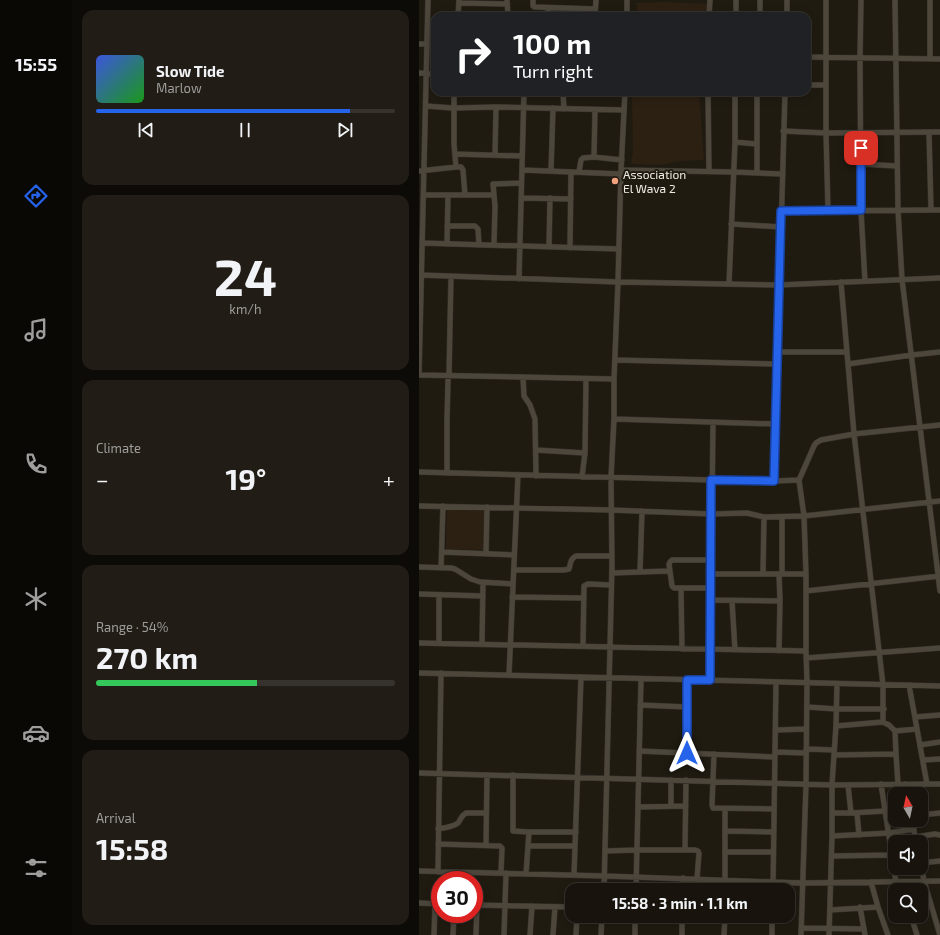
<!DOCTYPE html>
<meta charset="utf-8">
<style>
body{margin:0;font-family:"Exo 2",sans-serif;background:#211d16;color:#f1f3f6;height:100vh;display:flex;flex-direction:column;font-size:15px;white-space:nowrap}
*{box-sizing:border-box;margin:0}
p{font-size:13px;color:#9f9e9d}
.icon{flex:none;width:22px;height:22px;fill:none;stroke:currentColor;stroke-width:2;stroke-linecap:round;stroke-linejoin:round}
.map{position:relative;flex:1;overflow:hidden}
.side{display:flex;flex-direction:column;gap:10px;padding:10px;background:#0d0b07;width:347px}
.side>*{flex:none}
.top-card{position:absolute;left:12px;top:12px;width:380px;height:84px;border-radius:12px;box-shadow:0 2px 10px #0003,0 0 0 1px #36332e;background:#202124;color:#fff;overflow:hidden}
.needle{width:26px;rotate:351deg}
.buttons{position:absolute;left:469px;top:787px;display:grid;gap:8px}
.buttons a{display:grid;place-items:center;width:40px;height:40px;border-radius:8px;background:#18140d;box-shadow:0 2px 10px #0003,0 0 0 1px #36332e;font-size:20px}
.speed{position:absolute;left:12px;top:871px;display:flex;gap:8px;font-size:20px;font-weight:700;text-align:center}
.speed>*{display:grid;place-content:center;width:52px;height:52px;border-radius:50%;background:#18140d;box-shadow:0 2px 10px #0003,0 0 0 1px #36332e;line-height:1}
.speed .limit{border:6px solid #d22;background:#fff;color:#111}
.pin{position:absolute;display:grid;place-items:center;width:34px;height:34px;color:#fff;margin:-17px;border-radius:8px;box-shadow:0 2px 6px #0006}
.me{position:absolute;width:44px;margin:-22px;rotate:0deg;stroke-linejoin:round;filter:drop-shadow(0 0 3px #0008)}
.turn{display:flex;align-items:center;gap:14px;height:84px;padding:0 16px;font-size:18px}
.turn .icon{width:52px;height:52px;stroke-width:2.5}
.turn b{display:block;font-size:28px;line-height:34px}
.big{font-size:30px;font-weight:700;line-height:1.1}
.side .card{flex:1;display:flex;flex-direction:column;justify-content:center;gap:6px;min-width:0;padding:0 14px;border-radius:12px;background:#211d16}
.side .dial{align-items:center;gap:0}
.dial b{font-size:52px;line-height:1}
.song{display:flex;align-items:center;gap:12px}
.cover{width:48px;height:48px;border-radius:6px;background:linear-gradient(135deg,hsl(230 70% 55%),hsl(120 70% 35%))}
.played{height:4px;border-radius:2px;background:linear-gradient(90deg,#2563eb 85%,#36332e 85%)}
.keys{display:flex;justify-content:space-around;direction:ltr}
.heat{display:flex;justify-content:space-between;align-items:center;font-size:22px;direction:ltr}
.charge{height:6px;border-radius:3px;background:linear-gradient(90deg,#34c759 54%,#36332e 0)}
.trip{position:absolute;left:146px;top:883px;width:230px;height:40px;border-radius:12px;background:#18140d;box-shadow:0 2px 10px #0003,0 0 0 1px #36332e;font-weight:700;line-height:40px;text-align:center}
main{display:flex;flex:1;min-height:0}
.tab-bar{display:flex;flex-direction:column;width:72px;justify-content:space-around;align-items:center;background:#0a0805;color:#9f9e9d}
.tab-bar .icon{width:28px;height:28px}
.tab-bar .on{color:#2563eb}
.tab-bar b{font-size:18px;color:#f1f3f6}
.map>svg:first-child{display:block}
.education{fill:#2c2013}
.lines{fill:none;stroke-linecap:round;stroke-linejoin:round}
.minor-casing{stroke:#38342f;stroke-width:6}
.minor{stroke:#4c463b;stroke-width:5}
.route-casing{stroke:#184099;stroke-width:10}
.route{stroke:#2563eb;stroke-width:7}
.poi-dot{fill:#f1a17d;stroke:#201b11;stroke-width:1.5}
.labels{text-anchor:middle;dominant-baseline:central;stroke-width:4;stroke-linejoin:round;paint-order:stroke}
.poi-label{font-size:12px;fill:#f0ece5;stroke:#201b11;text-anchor:start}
</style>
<main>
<nav class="tab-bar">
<b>15:55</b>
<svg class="icon on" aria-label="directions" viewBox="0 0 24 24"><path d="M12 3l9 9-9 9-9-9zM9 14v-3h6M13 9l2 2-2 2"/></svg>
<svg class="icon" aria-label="music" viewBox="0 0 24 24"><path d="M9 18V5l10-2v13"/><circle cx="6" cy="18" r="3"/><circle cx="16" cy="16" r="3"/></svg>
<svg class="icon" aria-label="phone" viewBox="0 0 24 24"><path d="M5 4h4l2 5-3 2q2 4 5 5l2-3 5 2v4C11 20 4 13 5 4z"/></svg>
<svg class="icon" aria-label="climate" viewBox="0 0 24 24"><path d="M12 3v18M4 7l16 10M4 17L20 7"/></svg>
<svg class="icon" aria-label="car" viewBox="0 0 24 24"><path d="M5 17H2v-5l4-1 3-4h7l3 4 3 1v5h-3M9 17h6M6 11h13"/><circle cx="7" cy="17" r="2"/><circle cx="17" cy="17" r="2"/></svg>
<svg class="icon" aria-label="filters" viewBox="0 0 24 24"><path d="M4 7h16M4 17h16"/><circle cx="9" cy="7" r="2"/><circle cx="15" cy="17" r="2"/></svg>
</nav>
<section class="side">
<div class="card">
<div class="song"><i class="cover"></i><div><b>Slow Tide</b><p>Marlow</p></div></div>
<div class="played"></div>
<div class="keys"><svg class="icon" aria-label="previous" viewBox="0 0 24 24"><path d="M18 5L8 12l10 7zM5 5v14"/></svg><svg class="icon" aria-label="pause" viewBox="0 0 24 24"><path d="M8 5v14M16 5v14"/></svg><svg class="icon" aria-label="next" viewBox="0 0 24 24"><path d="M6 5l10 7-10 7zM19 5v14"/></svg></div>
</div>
<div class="card dial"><b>24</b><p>km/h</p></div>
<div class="card"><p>Climate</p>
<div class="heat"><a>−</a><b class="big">19°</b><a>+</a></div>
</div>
<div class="card"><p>Range · 54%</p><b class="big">270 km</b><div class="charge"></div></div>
<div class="card"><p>Arrival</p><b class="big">15:58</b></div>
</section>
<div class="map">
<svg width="521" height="935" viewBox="0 0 521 935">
<rect width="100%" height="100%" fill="#201b11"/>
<path class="education" d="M 246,2 L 288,4 L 288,16 L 218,16 L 218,3 Z
M 213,92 L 280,92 L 285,160 L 261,161 L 242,165 L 212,164 L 214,151 Z
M 28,506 L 66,507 L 65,550 L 27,549 Z"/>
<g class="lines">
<defs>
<path id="minor" d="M 9,0 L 0,375 L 195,379
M 88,0 L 89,16
M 114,0 L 114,6 L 116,7 L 176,9
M 407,0 L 407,133 L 409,211
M 442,0 L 441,58 L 442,211 L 446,281
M 476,0 L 479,210 L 483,279 L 521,591
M 40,3 L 88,4
M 39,16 L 40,1
M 129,16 L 129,8
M 176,16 L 177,0
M 208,16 L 208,0
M 290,16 L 291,0
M 317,16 L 317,0
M 341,16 L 341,0
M 368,16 L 368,0
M 0,44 L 8,44
M 388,57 L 521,59
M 511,59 L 511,0
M 0,73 L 16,74
M 388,85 L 407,85
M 144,92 L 145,109
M 289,92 L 290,171
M 7,106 L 34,108 L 77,107 L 205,110
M 364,131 L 407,133 L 521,132
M 510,132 L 512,210
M 316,142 L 337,144
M 36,154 L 103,156
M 76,155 L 77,107
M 175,157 L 176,110
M 442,164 L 478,166
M 37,167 L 42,167 L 44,170 L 46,195
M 103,170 L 202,174
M 202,170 L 315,172 L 364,174
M 0,171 L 37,167 L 35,144 L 35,92
M 132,171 L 134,108
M 160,172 L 162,160 L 164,158 L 175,157 L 203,160
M 338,173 L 338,92
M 5,195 L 75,195 L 76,206 L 75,245
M 75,195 L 74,184 L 102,183
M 102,198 L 152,199
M 363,211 L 521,210
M 312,224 L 362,227
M 28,226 L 56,226 L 59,229 L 60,245
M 3,243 L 200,249
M 28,244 L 29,195
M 130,247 L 131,198
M 151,248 L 152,172
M 1,275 L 199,282 L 360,285 L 521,278
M 100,279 L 105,92
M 422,282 L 435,434 L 464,685 L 464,722
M 310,284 L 316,142 L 316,92
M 358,352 L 428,352
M 196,360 L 358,364
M 429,364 L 493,355 L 521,352
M 104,377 L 105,396 L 111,405 L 116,419 L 117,476
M 195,419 L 356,424
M 117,450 L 166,453
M 0,472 L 292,480 L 355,481 L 380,480
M 28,473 L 28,421 L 29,380 L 30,375 L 32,276
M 163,477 L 166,453 L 167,379
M 355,481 L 366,92
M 0,506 L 192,510 L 292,514 L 328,513 L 345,517 L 385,516 L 521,501
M 363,517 L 363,574
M 23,552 L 95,555
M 67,554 L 68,507
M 0,567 L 32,568 L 36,569 L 52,579 L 61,582 L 94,584
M 22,568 L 24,506
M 95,570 L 145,570 L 150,569 C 152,563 151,559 157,556 L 193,556
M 221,572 L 223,511
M 193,573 L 250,571
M 292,574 L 387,574
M 344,574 L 345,517
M 360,574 L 361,601
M 262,588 L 263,649
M 292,588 L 255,588 L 253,586 L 250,564 L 251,562 L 253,560 L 292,560
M 387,591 L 521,576
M 0,594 L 64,596
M 20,595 L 20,643
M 93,597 L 164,598
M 292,600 L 361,601 L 360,651
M 313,601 L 316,650
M 0,643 L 387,651
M 63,644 L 64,582
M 164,646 L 165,586 L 169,584 L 192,585
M 387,658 L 521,648
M 0,673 L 521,686
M 90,675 L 99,475
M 291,680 L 294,423
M 490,685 L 508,784
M 221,705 L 268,707
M 388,707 L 418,709 L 465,709
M 496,717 L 521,715
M 417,726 L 464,722 L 470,725 L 476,731 L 498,729
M 357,730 L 387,729
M 501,745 L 521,742
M 387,749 L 415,750
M 220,751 L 356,757
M 356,752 L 387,753
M 268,753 L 268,680
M 295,754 L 293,805 L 294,808 L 355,809
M 477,754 L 479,784
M 415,755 L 477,754 L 476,731
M 504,760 L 521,759
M 0,773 L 413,785 L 521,784
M 94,775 L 94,831 L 110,832 L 157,832
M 462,784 L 477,882 L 482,890
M 486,784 L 488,794
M 429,785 L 432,813
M 252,806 L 252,780
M 219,807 L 267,806
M 414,813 L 432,813 L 466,811
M 438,813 L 440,835
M 502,815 L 521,813
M 493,820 L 497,842
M 19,829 C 25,828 34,827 39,823 C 42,819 42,816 47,813 L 67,813
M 306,831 L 355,832
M 413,836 L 470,833 L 495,829
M 496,837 L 516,834 L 521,835
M 19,844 L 81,846 L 83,848 L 82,873
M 67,845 L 68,775
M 109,846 L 156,846
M 266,850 L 267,780
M 186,851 L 218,850 L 276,850 L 279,851 L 280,853 L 278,879
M 306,852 L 354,852
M 413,856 L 473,855
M 502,863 L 521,861
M 502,866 L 505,881 L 521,935
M 0,871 L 186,876 L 383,883 L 521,881
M 19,872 L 22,673
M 107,874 L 110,832
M 155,875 L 162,677
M 306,880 L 306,809
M 452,882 L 459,907 L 469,935
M 185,890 L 191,647 L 193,565 L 192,477 L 195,419 L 195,379 L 199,282 L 202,170 L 206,92
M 217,890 L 222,679
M 263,890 L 264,878
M 354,890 L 357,682
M 0,903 L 21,904
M 55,905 L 153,907
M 441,907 L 446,935
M 411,910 L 459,907
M 263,916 L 263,935
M 492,916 L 498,935
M 382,928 L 445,929
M 15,935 L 16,904
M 34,935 L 35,914
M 57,935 L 58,905
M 85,935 L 87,873
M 111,935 L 113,906
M 134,935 L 136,907
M 157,935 L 158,916
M 182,935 L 183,916
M 216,935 L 216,916
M 305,935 L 306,916
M 353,935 L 353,916
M 382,935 L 387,784 L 388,683 L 387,651 L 387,574 L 385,516 L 380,480 L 395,446 L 397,443 L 402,440 L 435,434 L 521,425
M 410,935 L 413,836 L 413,785 L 415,755 L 417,726 L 418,684"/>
</defs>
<use href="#minor" class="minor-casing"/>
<use href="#minor" class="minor"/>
</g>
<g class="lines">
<defs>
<path id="route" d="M 268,753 L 268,680 L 291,680 L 292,480 L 355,481 L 362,211 L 442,210 L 442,148"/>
</defs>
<use href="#route" class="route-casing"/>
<use href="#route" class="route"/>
</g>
<circle class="poi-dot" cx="196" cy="181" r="4"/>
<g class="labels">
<g class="poi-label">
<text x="204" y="174">Association<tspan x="204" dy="14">El Wava 2</tspan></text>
</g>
</g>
</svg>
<div class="buttons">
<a><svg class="needle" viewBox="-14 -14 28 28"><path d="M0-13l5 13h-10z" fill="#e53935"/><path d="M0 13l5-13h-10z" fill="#9f9e9d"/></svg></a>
<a><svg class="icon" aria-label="sound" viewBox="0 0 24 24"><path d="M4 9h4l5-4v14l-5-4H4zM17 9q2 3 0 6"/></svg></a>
<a><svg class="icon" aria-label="search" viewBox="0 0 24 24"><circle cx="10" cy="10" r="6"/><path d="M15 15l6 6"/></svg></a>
</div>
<div class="speed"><div class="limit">30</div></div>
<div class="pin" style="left:442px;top:148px;background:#d93025"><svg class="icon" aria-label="arrive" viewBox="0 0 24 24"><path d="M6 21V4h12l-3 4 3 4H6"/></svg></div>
<svg class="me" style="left:268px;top:753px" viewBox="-20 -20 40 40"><path d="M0-17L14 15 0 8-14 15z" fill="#2563eb" stroke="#fff" stroke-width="4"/></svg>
<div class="trip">15:58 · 3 min · 1.1 km</div>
<div class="top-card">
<div class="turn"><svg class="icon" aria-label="right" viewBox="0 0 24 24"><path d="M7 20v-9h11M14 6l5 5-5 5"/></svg><div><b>100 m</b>Turn right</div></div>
</div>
</div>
</main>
